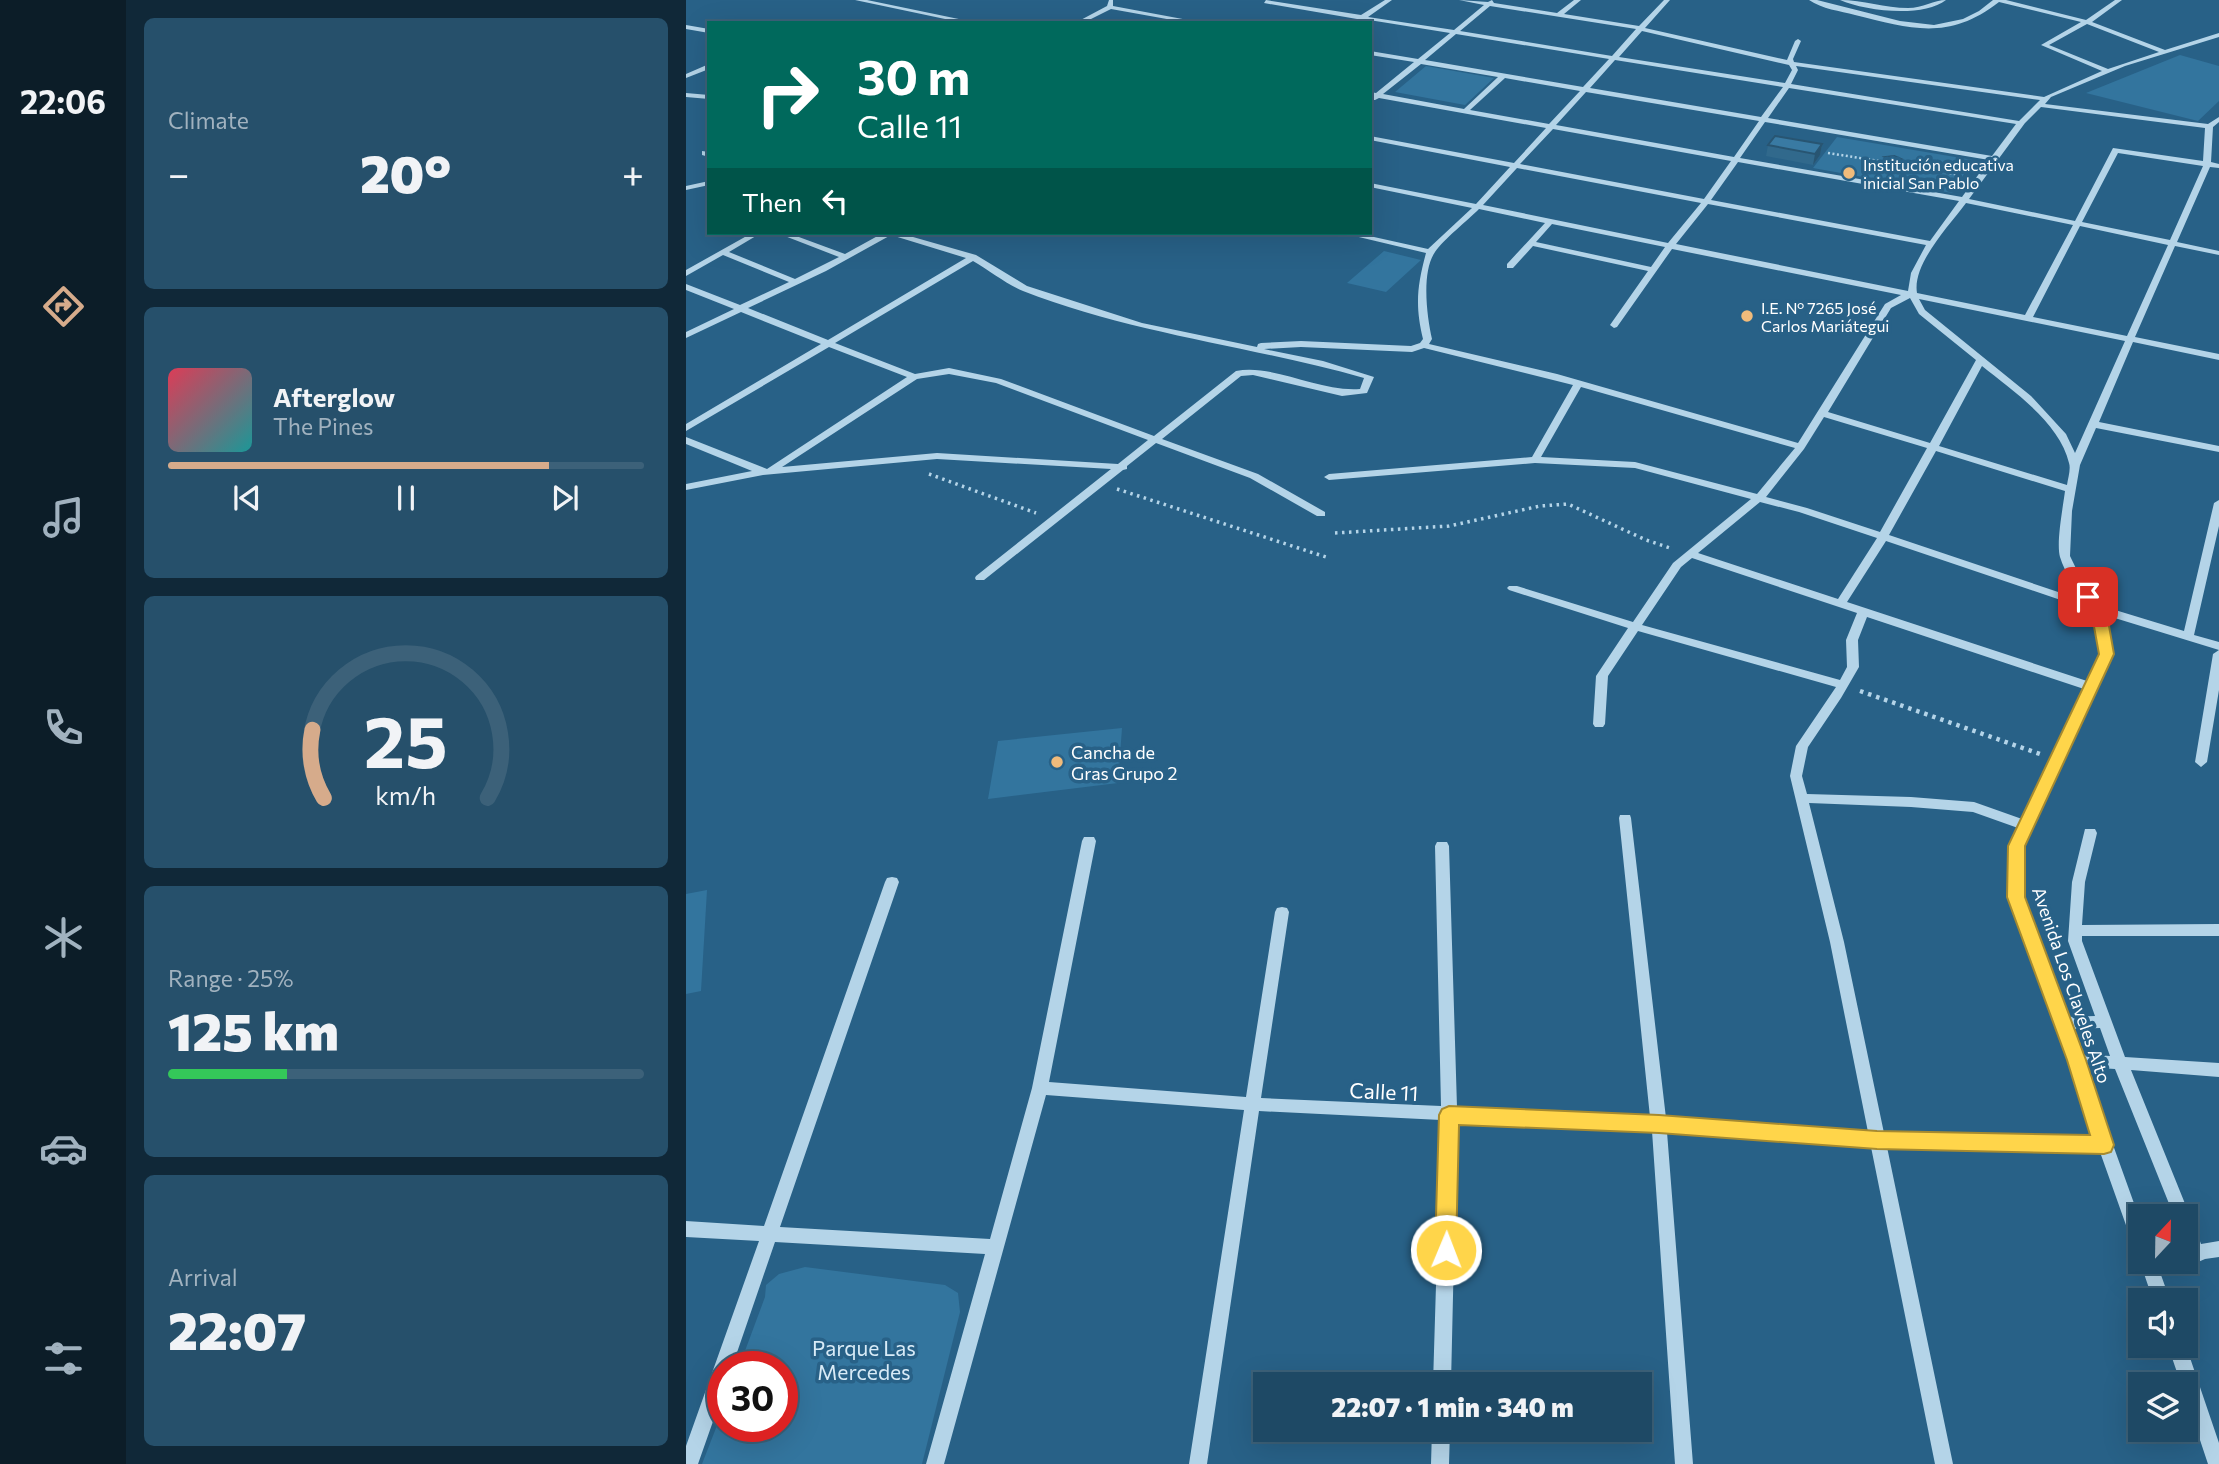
<!DOCTYPE html>
<meta charset="utf-8">
<style>
body{margin:0;font-family:Commissioner,sans-serif;background:#26506b;color:#f1f3f6;height:100vh;display:flex;flex-direction:column;font-size:26px;white-space:nowrap}
*{box-sizing:border-box;margin:0}
p{font-size:23px;color:#a1b2bf}
.icon{flex:none;width:38px;height:38px;fill:none;stroke:currentColor;stroke-width:2;stroke-linecap:round;stroke-linejoin:round}
.map{position:relative;flex:1;overflow:hidden}
.sheet{display:flex;flex-direction:column;gap:18px;padding:18px;background:#102838;width:560px}
.sheet>*{flex:none}
.hud{position:absolute;left:21px;top:21px;width:665px;height:214px;border-radius:0px;box-shadow:0 7px 28px #0002,0 0 0 2px #3c6179;background:#00695c;color:#fff;overflow:hidden}
.needle{width:46px;rotate:22deg}
.tools{position:absolute;left:1442px;top:1204px;display:grid;gap:14px}
.tools a{display:grid;place-items:center;width:70px;height:70px;border-radius:0px;background:#1e4965;box-shadow:0 7px 28px #0002,0 0 0 2px #3c6179;font-size:35px}
.speed{position:absolute;left:21px;top:1351px;display:flex;gap:14px;font-size:35px;font-weight:700;text-align:center}
.speed>*{display:grid;place-content:center;width:91px;height:91px;border-radius:50%;background:#1e4965;box-shadow:0 7px 28px #0002,0 0 0 2px #3c6179;line-height:1}
.speed .limit{border:10px solid #d22;background:#fff;color:#111}
.pin{position:absolute;display:grid;place-items:center;width:60px;height:60px;color:#fff;margin:-30px;border-radius:14px;box-shadow:0 4px 10px #0006}
.me{position:absolute;width:77px;margin:-38px;rotate:1deg;stroke-linejoin:round;filter:drop-shadow(0 0 5px #0008)}
.turn{display:flex;align-items:center;gap:24px;height:147px;padding:0 35px;font-size:32px}
.turn .icon{width:91px;height:91px;stroke-width:2.5}
.turn b{display:block;font-size:49px;line-height:60px}
.then{display:flex;align-items:center;height:66px;padding:0 35px;background:#0003;gap:14px;font-size:26px}
.big{font-size:52px;font-weight:800;line-height:1.1}
.sheet .widget{flex:1;display:flex;flex-direction:column;justify-content:center;gap:10px;min-width:0;padding:0 24px;border-radius:10px;background:#26506b}
.sheet .dial{align-items:center;gap:0}
.dial svg{height:182px;overflow:visible;fill:none;stroke:#3c6179;stroke-width:7;stroke-linecap:round;text-anchor:middle}
.dial text{fill:#f1f3f6;stroke:none}
.song{display:flex;align-items:center;gap:21px}
.cover{width:84px;height:84px;border-radius:10px;background:linear-gradient(135deg,hsl(350 70% 55%),hsl(180 70% 35%))}
.played{height:7px;border-radius:4px;background:linear-gradient(90deg,#d6ab8b 80%,#3c6179 80%)}
.keys{display:flex;justify-content:space-around;direction:ltr}
.heat{display:flex;justify-content:space-between;align-items:center;font-size:38px;direction:ltr}
.charge{height:10px;border-radius:5px;background:linear-gradient(90deg,#34c759 25%,#3c6179 0)}
.trip{position:absolute;left:567px;top:1372px;width:399px;height:70px;border-radius:0px;background:#1e4965;box-shadow:0 7px 28px #0002,0 0 0 2px #3c6179;font-weight:800;line-height:70px;text-align:center}
main{display:flex;flex:1;min-height:0}
.tab-bar{display:flex;flex-direction:column;width:126px;justify-content:space-around;align-items:center;background:#0c1d28;color:#a1b2bf}
.tab-bar .icon{width:49px;height:49px}
.tab-bar .on{color:#d6ab8b}
.tab-bar b{font-size:32px;color:#f1f3f6}
.map>svg:first-child{display:block}
.green{fill:#33759e}
.lines{fill:none;stroke-linecap:round;stroke-linejoin:round}
.path-far2{stroke:#b4d4e8;stroke-width:2.5;stroke-dasharray:2 2.5;stroke-linecap:butt}
.path-far1{stroke:#b4d4e8;stroke-width:3.5;stroke-dasharray:2.5 4.5;stroke-linecap:butt}
.path{stroke:#b4d4e8;stroke-width:4.5;stroke-dasharray:3.5 5;stroke-linecap:butt}
.minor{fill:#b4d4e8;fill-rule:evenodd}
.wall{fill:#31698c}
.shaded-wall{fill:#285572}
.building{fill:#397aa3;stroke:#285572;stroke-width:2}
.route{fill:#ffd54a;stroke:#a68a30;stroke-width:2}
.poi-dot{fill:#f0bb7b;stroke:#286187;stroke-width:2.5}
.labels{text-anchor:middle;dominant-baseline:central;stroke-width:7;stroke-linejoin:round;paint-order:stroke}
.far-poi-label{font-size:16px;fill:#fff;stroke:#286187;text-anchor:start}
.poi-label{font-size:18px;fill:#fff;stroke:#286187;text-anchor:start}
.street-label{font-size:18px;fill:#fff;stroke:#286187}
.near-street-label{font-size:21px;fill:#fff;stroke:#286187}
.near-park-label{font-size:21px;fill:#d8ebf7;stroke:#286187}
</style>
<main>
<nav class="tab-bar">
<b>22:06</b>
<svg class="icon on" aria-label="directions" viewBox="0 0 24 24"><path d="M12 3l9 9-9 9-9-9zM9 14v-3h6M13 9l2 2-2 2"/></svg>
<svg class="icon" aria-label="music" viewBox="0 0 24 24"><path d="M9 18V5l10-2v13"/><circle cx="6" cy="18" r="3"/><circle cx="16" cy="16" r="3"/></svg>
<svg class="icon" aria-label="phone" viewBox="0 0 24 24"><path d="M5 4h4l2 5-3 2q2 4 5 5l2-3 5 2v4C11 20 4 13 5 4z"/></svg>
<svg class="icon" aria-label="climate" viewBox="0 0 24 24"><path d="M12 3v18M4 7l16 10M4 17L20 7"/></svg>
<svg class="icon" aria-label="car" viewBox="0 0 24 24"><path d="M5 17H2v-5l4-1 3-4h7l3 4 3 1v5h-3M9 17h6M6 11h13"/><circle cx="7" cy="17" r="2"/><circle cx="17" cy="17" r="2"/></svg>
<svg class="icon" aria-label="filters" viewBox="0 0 24 24"><path d="M4 7h16M4 17h16"/><circle cx="9" cy="7" r="2"/><circle cx="15" cy="17" r="2"/></svg>
</nav>
<section class="sheet">
<div class="widget"><p>Climate</p>
<div class="heat"><a>−</a><b class="big">20°</b><a>+</a></div>
</div>
<div class="widget">
<div class="song"><i class="cover"></i><div><b>Afterglow</b><p>The Pines</p></div></div>
<div class="played"></div>
<div class="keys"><svg class="icon" aria-label="previous" viewBox="0 0 24 24"><path d="M18 5L8 12l10 7zM5 5v14"/></svg><svg class="icon" aria-label="pause" viewBox="0 0 24 24"><path d="M8 5v14M16 5v14"/></svg><svg class="icon" aria-label="next" viewBox="0 0 24 24"><path d="M6 5l10 7-10 7zM19 5v14"/></svg></div>
</div>
<div class="widget dial"><svg viewBox="0 0 100 80">
<path d="M14 69A42 42 0 1 1 86 69"/>
<path d="M14 69A42 42 0 0 1 9 39" stroke="#d6ab8b"/>
<text x="50" y="56" font-size="32" font-weight="700">25</text>
<text x="50" y="72" font-size="11">km/h</text>
</svg></div>
<div class="widget"><p>Range · 25%</p><b class="big">125 km</b><div class="charge"></div></div>
<div class="widget"><p>Arrival</p><b class="big">22:07</b></div>
</section>
<div class="map">
<svg width="1533" height="1464" viewBox="0 0 1533 1464">
<rect width="100%" height="100%" fill="#286187"/>
<path class="green" d="M 1494,55 L 1533,66 L 1533,101 L 1512,121 L 1400,93 Z
M 740,66 L 808,78 L 779,105 L 709,92 Z
M 1151,137 L 1287,160 L 1266,193 L 1127,168 Z
M 698,251 L 735,260 L 700,292 L 661,283 Z
M 436,728 L 432,783 L 302,799 L 312,741 Z
M 21,890 L 15,991 L 0,994 L 0,894 Z
M 119,1267 L 259,1285 L 272,1293 L 274,1312 L 236,1464 L 16,1464 L 37,1410 L 37,1426 L 96,1426 L 96,1367 L 53,1367 L 79,1297 L 80,1285 L 93,1274 Z"/>
<g class="lines">
<path class="path-far2" d="M 1142,153 L 1193,161
M 1219,166 L 1274,175"/>
<path class="path-far1" d="M 243,474 L 350,513
M 431,489 L 643,558
M 649,533 L 763,526 L 854,506 L 882,504 L 960,540 L 984,548"/>
<path class="path" d="M 1174,691 L 1354,754"/>
<path class="minor" d="M 169,0 L 181,0 L 292,23 L 278,23 Z
M 423,0 L 427,0 L 427,6 L 518,23 L 503,23 L 425,9 L 397,23 L 389,23 L 421,6 Z
M 580,0 L 675,15 L 699,0 L 706,0 L 682,17 L 768,30 L 798,5 L 773,0 L 802,2 L 806,0 L 808,3 L 871,13 L 888,0 L 895,0 L 878,14 L 953,26 L 978,0 L 984,0 L 959,28 L 1101,60 L 1109,41 L 1112,39 L 1115,41 L 1107,59 L 1108,62 L 1358,97 L 1416,71 L 1355,45 L 1395,22 L 1313,2 C 1263,41 1225,29 1169,15 C 1154,11 1136,9 1123,0 L 1131,0 L 1214,21 L 1248,25 L 1277,19 L 1293,11 L 1307,0 L 1320,0 L 1400,20 L 1429,0 L 1436,0 L 1406,22 L 1479,50 L 1533,33 L 1533,37 L 1439,66 L 1365,97 L 1359,104 L 1522,124 L 1533,117 L 1533,122 L 1527,127 L 1525,162 L 1533,164 L 1533,168 L 1524,167 L 1491,242 L 1533,251 L 1533,255 L 1489,246 L 1449,337 L 1533,354 L 1533,360 L 1447,342 L 1413,422 L 1533,446 L 1533,452 L 1410,428 L 1394,465 L 1386,511 L 1384,556 L 1398,585 L 1416,606 L 1498,631 L 1528,503 L 1533,500 L 1533,526 L 1508,635 L 1533,642 L 1533,650 L 1419,615 L 1426,654 L 1337,846 L 1337,897 L 1380,1017 L 1409,1016 L 1382,941 L 1386,882 L 1399,829 L 1409,829 L 1411,833 L 1399,882 L 1396,925 L 1533,924 L 1533,936 L 1396,936 L 1396,941 L 1439,1057 L 1533,1063 L 1533,1077 L 1445,1070 L 1504,1216 L 1503,1219 L 1506,1220 L 1515,1244 L 1533,1241 L 1533,1257 L 1519,1259 L 1503,1266 L 1498,1272 L 1492,1274 L 1475,1275 L 1484,1300 L 1467,1300 L 1454,1262 L 1500,1262 L 1500,1216 L 1488,1216 L 1429,1069 L 1399,1067 L 1454,1220 L 1454,1250 L 1448,1248 L 1446,1242 L 1414,1152 L 1201,1147 L 1267,1464 L 1249,1464 L 1185,1147 L 981,1132 L 1007,1464 L 989,1464 L 966,1131 L 771,1121 L 765,1384 L 747,1384 L 755,1120 L 573,1111 L 521,1464 L 503,1464 L 558,1110 L 360,1095 L 258,1464 L 240,1464 L 299,1254 L 89,1242 L 46,1367 L 37,1367 L 37,1393 L 12,1464 L 0,1464 L 0,1446 L 73,1241 L 0,1237 L 0,1221 L 78,1226 L 199,882 L 201,878 L 206,877 L 211,878 L 213,882 L 94,1227 L 304,1239 L 346,1088 L 396,841 L 398,837 L 408,837 L 410,841 L 363,1082 L 560,1097 L 589,912 L 591,908 L 596,907 L 601,908 L 603,912 L 575,1098 L 755,1106 L 749,846 L 751,842 L 761,842 L 763,846 L 771,1107 L 964,1117 L 933,818 L 934,815 L 944,815 L 945,818 L 980,1118 L 1182,1132 L 1144,942 L 1104,776 L 1110,746 L 1150,687 L 952,631 L 922,676 L 919,724 L 917,727 L 909,727 L 907,724 L 910,676 L 942,628 L 823,590 L 821,588 L 823,586 L 831,586 L 947,622 L 987,563 L 1065,499 L 949,468 L 849,463 L 643,480 L 638,477 L 643,474 L 846,457 L 887,385 L 738,348 L 726,352 L 615,347 L 578,349 L 637,361 L 688,377 L 681,393 L 656,396 L 567,375 L 555,376 L 476,439 L 572,474 L 639,512 L 639,516 L 631,516 L 564,478 L 470,443 L 441,466 L 441,469 L 437,470 L 298,580 L 290,580 L 289,578 L 290,576 L 425,469 L 251,459 L 77,475 L 0,490 L 0,484 L 66,471 L 0,444 L 0,437 L 81,469 L 221,377 L 143,347 L 0,431 L 0,424 L 135,344 L 55,312 L 0,338 L 0,332 L 48,309 L 0,290 L 0,284 L 54,305 L 103,282 L 37,255 L 0,276 L 0,270 L 66,233 L 75,233 L 43,252 L 109,279 L 153,257 L 91,233 L 102,233 L 159,254 L 197,233 L 213,233 L 290,255 L 341,286 L 456,323 L 571,347 L 572,344 L 575,343 L 615,341 L 725,346 L 734,343 L 737,339 C 729,306 731,286 740,253 L 656,233 L 670,233 L 742,249 L 786,208 L 684,187 L 684,183 L 790,204 L 824,167 L 684,140 L 684,136 L 828,163 L 860,128 L 693,98 L 689,100 L 685,100 L 686,96 L 684,92 L 690,93 L 728,62 L 684,55 L 684,51 L 732,59 L 764,33 L 677,19 L 674,21 L 671,19 L 578,3 ZM 804,6 L 950,29 L 926,56 L 774,31 ZM 1401,24 L 1473,52 L 1422,69 L 1363,45 ZM 956,31 L 1103,65 L 1106,70 L 1099,83 L 933,57 ZM 770,34 L 923,59 L 897,87 L 739,60 ZM 929,60 L 1097,87 L 1075,117 L 904,88 ZM 735,64 L 812,77 L 778,109 L 697,94 ZM 1110,66 L 1354,100 L 1333,121 L 1105,84 L 1112,70 ZM 819,78 L 894,91 L 863,124 L 784,110 ZM 1103,88 L 1330,124 L 1306,156 L 1082,118 ZM 900,92 L 1073,121 L 1048,157 L 870,125 ZM 1355,107 L 1519,128 L 1517,161 L 1427,148 L 1389,221 L 1283,199 L 1339,123 ZM 1079,122 L 1303,160 L 1276,197 L 1054,158 ZM 867,129 L 1045,161 L 1018,199 L 834,164 ZM 1432,153 L 1517,166 L 1484,240 L 1396,222 ZM 1052,162 L 1273,201 L 1244,241 L 1025,200 ZM 831,168 L 1015,203 L 982,243 L 797,205 ZM 1280,203 L 1387,225 L 1339,315 L 1231,293 C 1226,264 1263,226 1280,203 ZM 1022,204 L 1240,245 L 1225,273 L 1222,291 L 990,244 ZM 793,209 L 859,223 L 821,264 L 821,268 L 827,268 L 847,246 L 962,271 L 924,325 L 928,328 L 931,327 L 986,249 L 1215,295 L 1199,304 L 1112,443 L 871,374 L 743,344 L 746,339 C 741,317 735,272 749,252 C 757,240 782,220 793,209 ZM 866,224 L 979,247 L 965,267 L 850,242 ZM 1394,226 L 1482,245 L 1441,336 L 1347,317 ZM 205,235 L 280,258 L 142,340 L 62,308 L 140,271 ZM 287,261 C 303,270 320,284 337,291 C 447,334 565,346 678,378 L 674,389 C 632,392 589,364 550,371 L 468,436 L 315,379 L 263,368 L 229,374 L 149,343 ZM 1224,298 L 1233,314 L 1290,360 L 1244,443 L 1142,412 L 1205,308 ZM 1233,299 L 1439,341 L 1389,453 L 1380,434 L 1345,396 L 1239,310 ZM 1296,366 C 1326,390 1374,423 1383,463 C 1385,469 1382,478 1381,485 L 1253,446 ZM 263,374 L 310,383 L 462,440 L 432,464 L 251,453 L 96,467 L 231,379 ZM 895,387 L 1109,448 L 1071,494 L 949,462 L 855,457 ZM 1138,417 L 1241,448 L 1194,532 L 1121,508 L 1080,497 L 1118,449 ZM 1250,451 L 1379,491 C 1377,507 1370,543 1374,557 C 1379,573 1389,588 1399,601 L 1203,535 ZM 1074,502 L 1113,512 L 1191,538 L 1152,599 L 1012,553 ZM 1200,541 L 1407,611 L 1414,654 L 1401,681 L 1161,602 ZM 1006,558 L 1171,613 L 1160,640 L 1161,667 L 1154,680 L 956,625 L 995,567 ZM 1181,617 L 1398,689 L 1336,819 L 1288,802 L 1225,797 L 1121,794 L 1116,776 L 1122,747 L 1155,698 L 1173,667 L 1172,640 ZM 1123,803 L 1225,807 L 1287,812 L 1332,828 L 1323,846 L 1323,897 L 1409,1138 L 1198,1133 L 1158,942 ZM 1414,1028 L 1424,1056 L 1394,1054 L 1385,1029 Z
M 1154,0 C 1177,0 1199,8 1222,8 C 1237,8 1248,0 1260,0 C 1237,18 1179,11 1154,0 Z
M 0,25 L 23,29 L 23,33 L 0,29 Z
M 23,64 L 23,69 L 0,78 L 0,74 Z
M 0,93 L 23,95 L 23,99 L 0,97 Z
M 16,151 L 23,152 L 23,157 L 16,155 Z
M 23,181 L 23,185 L 0,190 L 0,186 Z
M 1533,650 L 1533,690 L 1521,762 L 1515,767 L 1509,762 L 1527,654 Z
M 1482,1346 L 1500,1346 L 1533,1443 L 1533,1464 L 1522,1464 L 1500,1398 L 1500,1384 L 1495,1384 Z
M 746,1430 L 764,1430 L 763,1464 L 745,1464 Z"/>
</g>
<path class="wall" d="M 1136,144 L 1134,155 L 1127,165 L 1080,156 L 1082,145 Z
M 1199,157 L 1214,164 L 1205,167 L 1198,163 Z"/>
<path class="shaded-wall" d="M 1136,144 L 1134,155 L 1127,165 L 1129,154 Z
M 1215,159 L 1214,164 L 1205,167 L 1207,161 Z"/>
<path class="building" d="M 1089,136 L 1136,144 L 1129,154 L 1082,145 Z
M 1208,156 L 1215,159 L 1207,161 L 1199,157 Z"/>
<path class="route" d="M 1402,593 L 1408,594 L 1420,609 L 1428,654 L 1339,846 L 1339,897 L 1400,1060 L 1428,1145 L 1425,1152 L 1418,1154 L 1191,1149 L 973,1133 L 773,1125 L 770,1250 L 767,1257 L 760,1260 L 752,1257 L 749,1250 L 753,1115 L 756,1109 L 763,1106 L 973,1115 L 1191,1131 L 1404,1135 L 1381,1060 L 1321,897 L 1322,846 L 1413,654 L 1405,610 L 1395,597 Z"/>
<g class="poi-dot">
<circle cx="1163" cy="173" r="7"/>
<circle cx="1061" cy="316" r="7"/>
<circle cx="371" cy="762" r="7"/>
</g>
<g class="labels">
<g class="far-poi-label">
<text x="1177" y="164">Institución educativa<tspan x="1177" dy="18">inicial San Pablo</tspan></text>
<text x="1075" y="307">I.E. Nº 7265 José<tspan x="1075" dy="18">Carlos Mariátegui</tspan></text>
</g>
<g class="poi-label">
<text x="385" y="752">Cancha de<tspan x="385" dy="21">Gras Grupo 2</tspan></text>
</g>
<g class="street-label">
<text transform="translate(1386 985) rotate(71)">Avenida Los Claveles Alto</text>
</g>
<g class="near-street-label">
<text transform="translate(698 1091) rotate(3)">Calle 11</text>
</g>
<g class="near-park-label">
<text x="178" y="1347">Parque Las<tspan x="178" dy="24">Mercedes</tspan></text>
</g>
</g>
</svg>
<div class="tools">
<a><svg class="needle" viewBox="-14 -14 28 28"><path d="M0-13l5 13h-10z" fill="#e53935"/><path d="M0 13l5-13h-10z" fill="#a1b2bf"/></svg></a>
<a><svg class="icon" aria-label="sound" viewBox="0 0 24 24"><path d="M4 9h4l5-4v14l-5-4H4zM17 9q2 3 0 6"/></svg></a>
<a><svg class="icon" aria-label="layers" viewBox="0 0 24 24"><path d="M12 4l9 5-9 5-9-5zM3 14l9 5 9-5"/></svg></a>
</div>
<div class="speed"><div class="limit">30</div></div>
<div class="pin" style="left:1402px;top:597px;background:#d93025"><svg class="icon" aria-label="arrive" viewBox="0 0 24 24"><path d="M6 21V4h12l-3 4 3 4H6"/></svg></div>
<svg class="me" style="left:760px;top:1250px" viewBox="-20 -20 40 40"><circle r="17" fill="#ffd54a" stroke="#fff" stroke-width="3"/><path d="M0-11L8 9 0 5-8 9z" fill="#fff"/></svg>
<div class="trip">22:07 · 1 min · 340 m</div>
<div class="hud">
<div class="turn"><svg class="icon" aria-label="right" viewBox="0 0 24 24"><path d="M7 20v-9h11M14 6l5 5-5 5"/></svg><div><b>30 m</b>Calle 11</div></div>
<div class="then">Then<svg class="icon" aria-label="left" viewBox="0 0 24 24"><path d="M17 20v-9H6M10 6l-5 5 5 5"/></svg></div>
</div>
</div>
</main>
